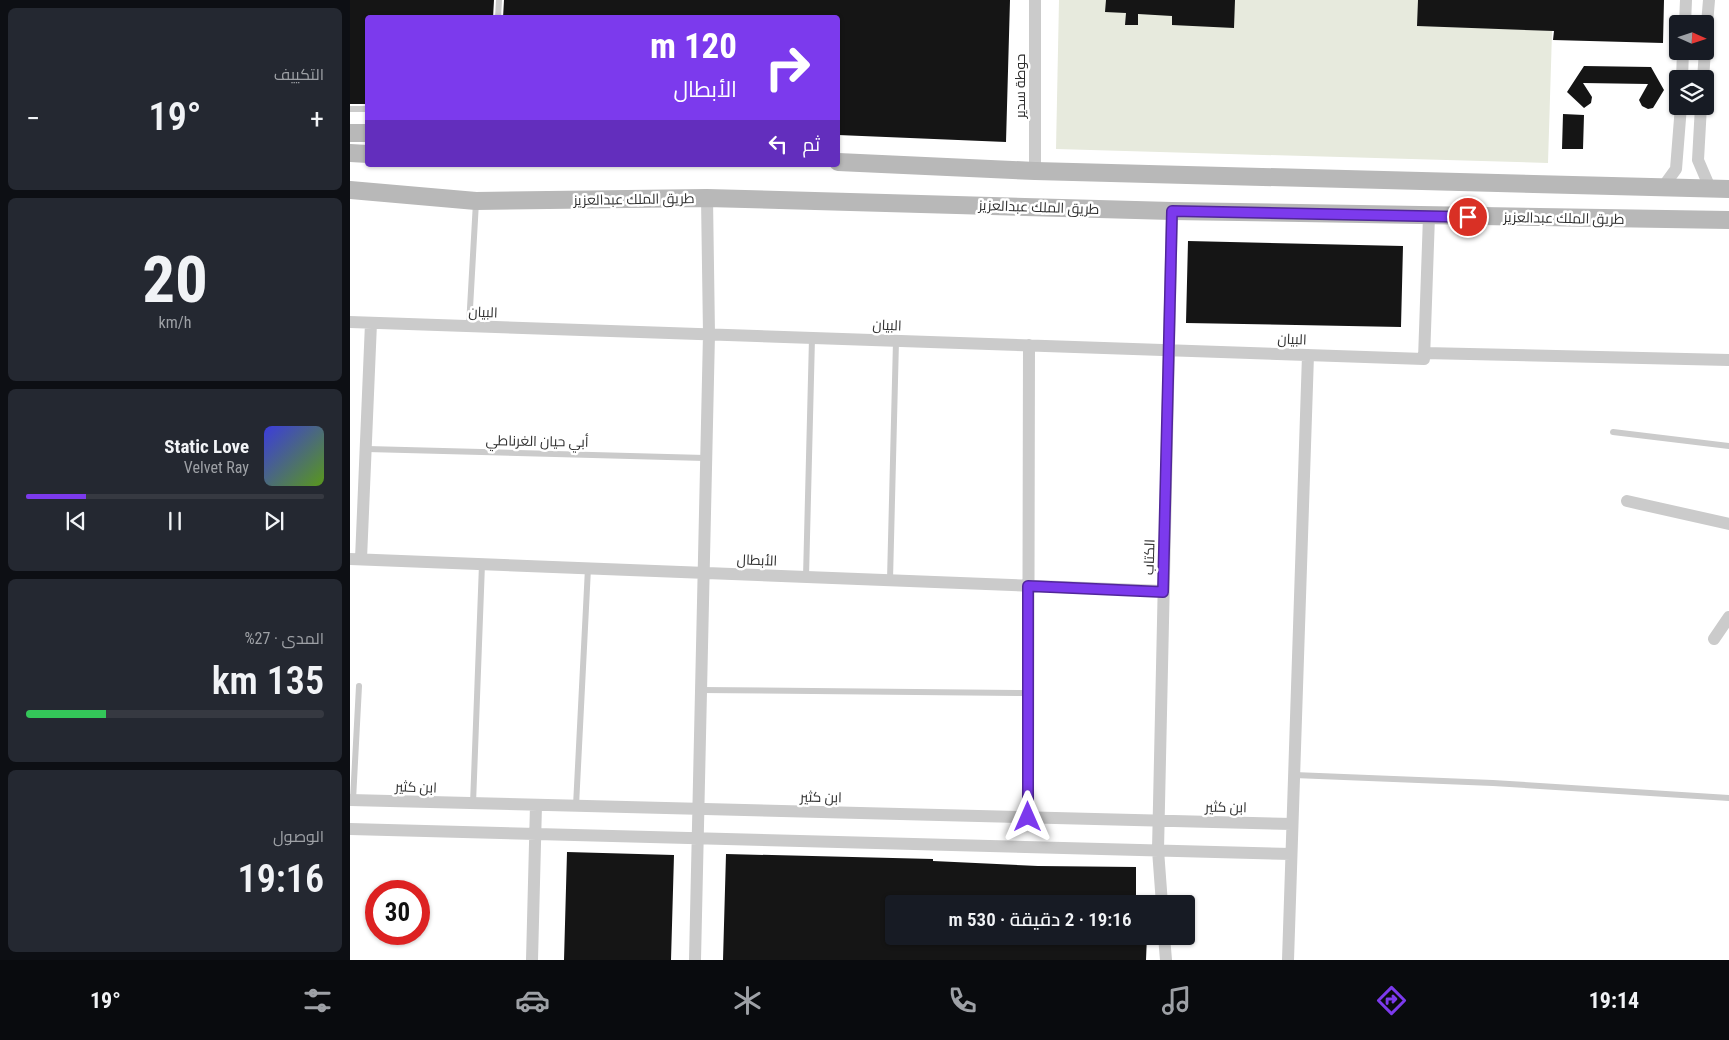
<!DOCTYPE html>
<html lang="ar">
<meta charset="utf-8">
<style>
body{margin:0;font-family:"Roboto Condensed",Cairo,sans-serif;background:#242831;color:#f1f3f6;direction:rtl;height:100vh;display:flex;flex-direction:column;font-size:19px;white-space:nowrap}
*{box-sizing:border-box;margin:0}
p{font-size:16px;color:#9ea1a6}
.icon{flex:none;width:28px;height:28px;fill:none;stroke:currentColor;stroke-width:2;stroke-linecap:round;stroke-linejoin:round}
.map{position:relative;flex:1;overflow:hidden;direction:ltr}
.panel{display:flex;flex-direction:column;gap:8px;padding:8px;background:#0d0f14;width:350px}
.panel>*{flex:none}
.guide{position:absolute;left:15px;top:15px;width:475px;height:152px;border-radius:5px;box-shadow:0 1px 4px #0004;direction:rtl;background:#7c3aed;color:#fff;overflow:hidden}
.needle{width:32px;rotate:93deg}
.fabs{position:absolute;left:1319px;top:15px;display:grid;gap:10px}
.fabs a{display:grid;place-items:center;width:45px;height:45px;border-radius:5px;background:#171b24;box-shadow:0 1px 4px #0004;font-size:25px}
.speed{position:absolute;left:15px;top:880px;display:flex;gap:10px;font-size:25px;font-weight:700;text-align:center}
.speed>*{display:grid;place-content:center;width:65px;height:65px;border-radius:50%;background:#171b24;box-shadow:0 1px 4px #0004;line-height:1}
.speed .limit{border:8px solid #d22;background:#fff;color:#111}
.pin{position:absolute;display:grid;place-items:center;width:42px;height:42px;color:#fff;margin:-21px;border:2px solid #fff;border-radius:50%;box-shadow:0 1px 5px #0007}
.me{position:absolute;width:55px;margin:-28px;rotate:0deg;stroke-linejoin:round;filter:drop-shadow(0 0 4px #0008)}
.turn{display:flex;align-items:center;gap:18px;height:105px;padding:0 20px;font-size:22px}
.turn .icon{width:65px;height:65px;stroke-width:2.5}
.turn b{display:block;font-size:35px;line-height:42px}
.then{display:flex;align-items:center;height:48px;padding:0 20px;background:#0003;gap:10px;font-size:19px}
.big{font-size:38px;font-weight:600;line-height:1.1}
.panel .widget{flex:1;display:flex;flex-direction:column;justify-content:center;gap:8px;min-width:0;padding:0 18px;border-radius:8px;background:#242831}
.panel .dial{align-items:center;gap:0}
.dial b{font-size:65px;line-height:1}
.song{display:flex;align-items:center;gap:15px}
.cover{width:60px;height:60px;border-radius:8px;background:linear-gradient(135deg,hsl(240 70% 55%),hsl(90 70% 35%))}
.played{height:5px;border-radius:2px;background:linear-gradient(90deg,#7c3aed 20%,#363941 20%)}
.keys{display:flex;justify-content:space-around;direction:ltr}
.heat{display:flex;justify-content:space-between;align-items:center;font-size:28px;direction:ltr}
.charge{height:8px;border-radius:4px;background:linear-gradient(90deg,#34c759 27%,#363941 0)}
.trip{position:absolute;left:535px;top:895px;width:310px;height:50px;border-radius:5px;background:#171b24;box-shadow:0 1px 4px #0004;font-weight:600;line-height:50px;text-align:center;direction:rtl}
.menu{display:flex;height:80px;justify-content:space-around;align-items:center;background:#090b0e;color:#9ea1a6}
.menu .icon{width:35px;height:35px}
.menu .active{color:#7c3aed}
.menu b{font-size:22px;color:#f1f3f6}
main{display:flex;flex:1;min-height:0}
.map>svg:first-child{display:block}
.green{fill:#e7eadd}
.building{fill:#151515}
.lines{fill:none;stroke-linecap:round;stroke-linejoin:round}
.lane{stroke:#cbcbcb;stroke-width:6}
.street{stroke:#cbcbcb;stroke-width:12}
.secondary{stroke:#b8b8b8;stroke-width:18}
.route-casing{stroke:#51269a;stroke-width:12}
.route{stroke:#7c3aed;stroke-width:9}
.labels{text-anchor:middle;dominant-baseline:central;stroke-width:5;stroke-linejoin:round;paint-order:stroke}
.street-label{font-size:14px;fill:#2e2e2e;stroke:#fff}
</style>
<main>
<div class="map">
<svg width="1379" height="960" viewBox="0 0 1379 960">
<rect width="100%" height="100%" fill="#fff"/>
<path class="green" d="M 709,0 L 1203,0 L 1198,163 L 706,149 Z"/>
<path class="building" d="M 0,0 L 144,0 L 143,18 L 18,18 L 18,104 L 0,104 Z
M 154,0 L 660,0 L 656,142 L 488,135 L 488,18 L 153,18 Z
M 756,0 L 885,0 L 884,28 L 822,25 L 822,16 L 788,14 L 788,25 L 775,25 L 776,13 L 755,12 Z
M 1068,0 L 1314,0 L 1313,43 L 1203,40 L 1204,31 L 1067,26 Z
M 1234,66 L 1301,67 L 1314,90 L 1303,108 L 1298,109 L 1292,106 L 1289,100 L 1298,84 L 1233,83 L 1242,97 L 1241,103 L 1234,108 L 1217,92 Z
M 1213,114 L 1234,115 L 1233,149 L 1212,149 Z
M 838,241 L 1053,246 L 1051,327 L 836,323 Z
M 217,852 L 324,855 L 321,960 L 214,960 Z
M 376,854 L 583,859 L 583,861 L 688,866 L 786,867 L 786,904 L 544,904 L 544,936 L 797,936 L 796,960 L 373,960 Z"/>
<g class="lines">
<path class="lane" d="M 148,18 L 149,0
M 0,109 L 18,109
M 119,326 L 126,202
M 1263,432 L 1379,446
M 17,449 L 355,458
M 456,577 L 462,338
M 540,580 L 546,341
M 351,690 L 678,693
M 944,775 L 1143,783 L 1379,798
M 3,800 L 9,686
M 123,804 L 132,564
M 226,806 L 238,568"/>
<path class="street" d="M 1335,24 L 1336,0
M 1355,48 L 1359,0
M 1332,79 L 1333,51
M 1353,79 L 1355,51
M 1351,106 L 1348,160 L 1360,188
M 685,171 L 685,0
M 1313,187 L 1326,169 L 1331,106
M 0,322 L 1074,359 L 1079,216
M 1074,353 L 1379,360
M 1277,501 L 1379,524
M 0,559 L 813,591
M 11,559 L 21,323
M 1364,639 L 1379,617
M 0,800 L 942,824
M 678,817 L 679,345
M 0,829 L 941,854
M 812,904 L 808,850 L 822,211
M 814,936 L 816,960
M 182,960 L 186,805
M 345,960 L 359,334 L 357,198
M 938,960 L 958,355"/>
<path class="secondary" d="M 0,133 L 18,133
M 0,153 L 18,154
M 488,162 L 685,171 L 1379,189
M 0,190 L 126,201 L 357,198 L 822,211 L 1379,220"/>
</g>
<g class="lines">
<defs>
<path id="route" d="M 678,817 L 678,586 L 813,592 L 822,211 L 1118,217"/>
</defs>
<use href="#route" class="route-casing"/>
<use href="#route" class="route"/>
</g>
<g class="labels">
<g class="street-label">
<text transform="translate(670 86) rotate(-90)">حوطة سدير</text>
<text transform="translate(284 199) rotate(-1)">طريق الملك عبدالعزيز</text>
<text transform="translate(689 207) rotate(2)">طريق الملك عبدالعزيز</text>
<text transform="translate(1214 218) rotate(1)">طريق الملك عبدالعزيز</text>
<text transform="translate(133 312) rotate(2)">البيان</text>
<text transform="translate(537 325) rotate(2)">البيان</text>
<text transform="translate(942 339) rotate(2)">البيان</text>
<text transform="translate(187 441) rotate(1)">أبي حيان الغرناطي</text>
<text transform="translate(799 557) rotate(-88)">الكتاب</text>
<text transform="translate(407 560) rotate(2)">الأبطال</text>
<text transform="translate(66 787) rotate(2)">ابن كثير</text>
<text transform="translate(471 797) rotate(1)">ابن كثير</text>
<text transform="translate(876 807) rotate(1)">ابن كثير</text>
</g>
</g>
</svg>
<div class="fabs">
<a><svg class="needle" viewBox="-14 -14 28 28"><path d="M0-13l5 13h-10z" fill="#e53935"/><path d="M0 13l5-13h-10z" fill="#9ea1a6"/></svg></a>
<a><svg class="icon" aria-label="layers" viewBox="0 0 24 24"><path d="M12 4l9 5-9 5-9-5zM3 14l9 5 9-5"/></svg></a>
</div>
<div class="speed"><div class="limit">30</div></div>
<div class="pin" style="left:1118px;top:217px;background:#d93025"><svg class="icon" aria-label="arrive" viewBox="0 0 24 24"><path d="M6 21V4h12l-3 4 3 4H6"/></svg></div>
<svg class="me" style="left:678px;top:817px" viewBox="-20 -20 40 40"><path d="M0-17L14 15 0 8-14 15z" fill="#7c3aed" stroke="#fff" stroke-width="4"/></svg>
<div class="trip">19:16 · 2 دقيقة · 530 m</div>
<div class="guide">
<div class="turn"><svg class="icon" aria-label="right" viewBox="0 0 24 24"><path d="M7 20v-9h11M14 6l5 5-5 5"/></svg><div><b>120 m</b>الأبطال</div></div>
<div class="then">ثم<svg class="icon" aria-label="left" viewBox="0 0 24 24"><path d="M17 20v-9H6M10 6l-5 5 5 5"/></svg></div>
</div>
</div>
<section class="panel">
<div class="widget"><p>التكييف</p>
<div class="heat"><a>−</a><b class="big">19°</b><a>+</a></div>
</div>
<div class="widget dial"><b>20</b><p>km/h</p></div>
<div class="widget">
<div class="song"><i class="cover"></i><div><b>Static Love</b><p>Velvet Ray</p></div></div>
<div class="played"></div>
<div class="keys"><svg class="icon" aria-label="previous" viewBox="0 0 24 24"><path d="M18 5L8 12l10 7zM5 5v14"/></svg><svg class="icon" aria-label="pause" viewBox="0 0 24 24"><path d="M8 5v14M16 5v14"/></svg><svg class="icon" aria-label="next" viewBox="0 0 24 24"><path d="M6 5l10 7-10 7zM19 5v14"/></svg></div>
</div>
<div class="widget"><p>المدى · 27%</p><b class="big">135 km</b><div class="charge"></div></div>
<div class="widget"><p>الوصول</p><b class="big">19:16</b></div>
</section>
</main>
<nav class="menu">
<b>19:14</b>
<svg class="icon active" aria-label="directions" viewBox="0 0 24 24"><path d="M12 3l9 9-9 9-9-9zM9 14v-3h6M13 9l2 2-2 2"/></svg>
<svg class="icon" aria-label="music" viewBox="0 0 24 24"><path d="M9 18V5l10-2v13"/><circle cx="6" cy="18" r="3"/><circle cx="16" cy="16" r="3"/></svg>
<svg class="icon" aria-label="phone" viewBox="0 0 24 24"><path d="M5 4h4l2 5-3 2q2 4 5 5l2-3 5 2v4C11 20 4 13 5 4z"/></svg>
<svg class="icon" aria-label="climate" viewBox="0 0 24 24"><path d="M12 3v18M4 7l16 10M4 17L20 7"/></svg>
<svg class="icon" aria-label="car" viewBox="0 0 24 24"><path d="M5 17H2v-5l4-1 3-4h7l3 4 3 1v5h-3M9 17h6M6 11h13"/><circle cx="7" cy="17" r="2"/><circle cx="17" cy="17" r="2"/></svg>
<svg class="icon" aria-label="filters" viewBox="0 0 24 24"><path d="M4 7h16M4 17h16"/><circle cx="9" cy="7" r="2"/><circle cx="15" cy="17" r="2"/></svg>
<b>19°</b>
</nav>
